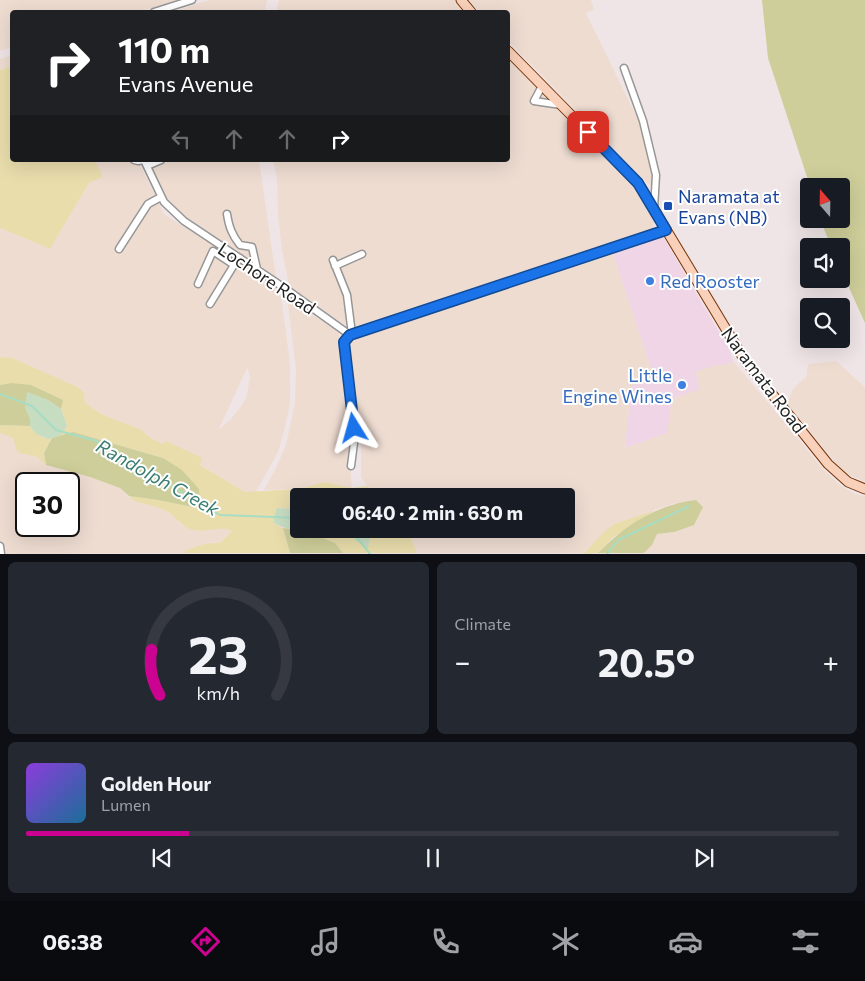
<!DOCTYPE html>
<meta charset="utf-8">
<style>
body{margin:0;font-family:Commissioner,sans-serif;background:#242831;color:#f1f3f6;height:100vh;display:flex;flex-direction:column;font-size:19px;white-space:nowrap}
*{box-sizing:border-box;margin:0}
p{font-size:16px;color:#9ea1a6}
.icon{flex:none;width:28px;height:28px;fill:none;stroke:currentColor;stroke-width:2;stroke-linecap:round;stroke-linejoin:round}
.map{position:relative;height:554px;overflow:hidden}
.drawer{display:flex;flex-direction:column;gap:8px;padding:8px;background:#0d0f14;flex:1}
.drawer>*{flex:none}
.top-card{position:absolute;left:10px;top:10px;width:500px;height:152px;border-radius:5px;box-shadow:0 5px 20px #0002;background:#202124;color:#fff;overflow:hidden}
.needle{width:32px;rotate:340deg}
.controls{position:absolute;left:800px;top:178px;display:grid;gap:10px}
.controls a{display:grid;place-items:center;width:50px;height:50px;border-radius:5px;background:#171b24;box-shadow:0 5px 20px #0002;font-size:25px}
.speed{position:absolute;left:15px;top:472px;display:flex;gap:10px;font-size:25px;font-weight:700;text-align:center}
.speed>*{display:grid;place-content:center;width:65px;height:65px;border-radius:50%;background:#171b24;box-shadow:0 5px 20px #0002;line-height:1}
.speed .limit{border:2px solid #111;border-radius:8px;background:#fff;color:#111}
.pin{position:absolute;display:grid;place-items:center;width:42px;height:42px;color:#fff;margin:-21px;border-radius:10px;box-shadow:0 2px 8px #0006}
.me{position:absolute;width:55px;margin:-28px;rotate:352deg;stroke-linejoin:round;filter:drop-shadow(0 0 4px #0008)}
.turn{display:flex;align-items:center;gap:18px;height:105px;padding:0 25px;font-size:22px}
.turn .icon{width:65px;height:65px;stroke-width:2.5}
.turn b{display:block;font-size:35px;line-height:42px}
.lanes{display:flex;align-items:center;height:48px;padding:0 25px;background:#0003;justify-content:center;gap:25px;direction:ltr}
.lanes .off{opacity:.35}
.big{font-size:38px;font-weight:700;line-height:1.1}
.drawer .tile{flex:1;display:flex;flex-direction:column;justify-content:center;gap:8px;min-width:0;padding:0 18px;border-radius:8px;background:#242831}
.drawer .dial{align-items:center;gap:0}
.dial svg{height:130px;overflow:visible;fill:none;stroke:#363941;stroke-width:7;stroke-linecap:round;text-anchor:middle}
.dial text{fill:#f1f3f6;stroke:none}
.song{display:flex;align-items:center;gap:15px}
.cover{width:60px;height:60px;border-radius:8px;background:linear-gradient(135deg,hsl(270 70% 55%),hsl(200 70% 35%))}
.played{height:5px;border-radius:2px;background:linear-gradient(90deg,#cb0390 20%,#363941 20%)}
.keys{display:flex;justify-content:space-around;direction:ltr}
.heat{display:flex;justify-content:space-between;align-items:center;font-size:28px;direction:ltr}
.drawer .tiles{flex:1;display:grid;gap:8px;grid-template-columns:1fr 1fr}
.tile:last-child{grid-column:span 2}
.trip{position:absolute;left:290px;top:488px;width:285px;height:50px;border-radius:5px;background:#171b24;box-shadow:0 5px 20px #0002;font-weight:700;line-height:50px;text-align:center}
.dock{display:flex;height:80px;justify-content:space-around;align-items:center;background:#090b0e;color:#9ea1a6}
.dock .icon{width:35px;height:35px}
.dock .active{color:#cb0390}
.dock b{font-size:22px;color:#f1f3f6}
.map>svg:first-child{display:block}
.commercial{fill:#f0d5e7}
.farmland{fill:#eedcd1;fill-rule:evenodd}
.grass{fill:#e9ddac}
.forest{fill:#cece9a}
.wetland{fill:#c7ddc2}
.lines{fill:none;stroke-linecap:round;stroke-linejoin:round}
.stream{stroke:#a6ddc3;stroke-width:2}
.minor-casing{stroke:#969696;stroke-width:9}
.secondary-casing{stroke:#753306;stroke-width:11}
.minor{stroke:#fff;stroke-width:6}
.secondary{stroke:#f9d0ba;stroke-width:9}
.route-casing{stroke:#114b97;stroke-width:12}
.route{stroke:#1a73e8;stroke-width:9}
.transit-dot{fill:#1a4fb4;stroke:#fff;stroke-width:2}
.shop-dot{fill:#3f7fe0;stroke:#fff;stroke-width:2}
.labels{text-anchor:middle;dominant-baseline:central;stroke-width:4;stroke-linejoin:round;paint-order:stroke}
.transit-label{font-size:18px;fill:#164399;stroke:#fff;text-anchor:start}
.street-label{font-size:18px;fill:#1f1f1f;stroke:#fff}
.shop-label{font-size:18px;fill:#366cbe;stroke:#fff;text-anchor:start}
.water-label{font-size:19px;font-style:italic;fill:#3a7f71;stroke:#fff}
</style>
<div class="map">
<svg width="865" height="554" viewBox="0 0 865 554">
<rect width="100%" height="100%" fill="#f0e5e6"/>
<path class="commercial" d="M 662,237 L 665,240 L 729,349 L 734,362 L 725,365 L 716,365 L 700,390 L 672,399 L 668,433 L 625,448 L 631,385 L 654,378 L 613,254 Z"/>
<path class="farmland" d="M 0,0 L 178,0 L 139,12 L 12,12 L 12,47 L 0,51 Z
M 209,0 L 267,0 L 265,12 L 172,12 Z
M 279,0 L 456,0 L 465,12 L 276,12 Z
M 469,0 L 591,0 L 594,10 L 586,13 L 639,122 L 653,171 L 655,184 L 649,185 L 508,41 L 508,12 L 479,12 Z
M 12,55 L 12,66 L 0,70 L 0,59 Z
M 508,58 L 633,187 L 654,222 L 653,229 L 351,329 L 289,286 L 282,249 L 278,216 L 277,179 L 273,160 L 508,160 Z
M 95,160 L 138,160 L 164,214 L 278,288 L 281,295 L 290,364 L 290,404 L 284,431 L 278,452 L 256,492 L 245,492 L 199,464 L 202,459 L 163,444 L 152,439 L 140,429 L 103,415 L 85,403 L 84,393 L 78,387 L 12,358 L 0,357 L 0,228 L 50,249 L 89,183 L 103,177 ZM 247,368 L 250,376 L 247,395 L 242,405 L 231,419 L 219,429 Z
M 148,160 L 259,160 L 276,278 L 172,207 Z
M 613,254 L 654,378 L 631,386 L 625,448 L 667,433 L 672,399 L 700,389 L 695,372 L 716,365 L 725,365 L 734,362 L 824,470 L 841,486 L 855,494 L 865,496 L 865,553 L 644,553 L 652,545 L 657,534 L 674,532 L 675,503 L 614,524 L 583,553 L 417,553 L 407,529 L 566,529 L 566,496 L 384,496 L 367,486 L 361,477 L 361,429 L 357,417 L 350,341 Z
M 287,297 L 339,333 L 352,488 L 324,482 L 300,489 L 264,490 L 275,470 L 286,445 L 295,403 L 296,369 Z
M 836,361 L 865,387 L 865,482 L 846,473 L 838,466 L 787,404 L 793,389 L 802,380 L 806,378 L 808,364 Z
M 0,433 L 13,438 L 22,454 L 36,455 L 47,465 L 90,477 L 120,488 L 132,500 L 163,509 L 174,517 L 182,526 L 224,527 L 232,531 L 220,543 L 212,542 L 200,546 L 182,553 L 0,554 ZM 26,484 L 69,484 L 69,526 L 26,526 Z"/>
<path class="grass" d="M 12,66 L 12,160 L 95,160 L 103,177 L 89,183 L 50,249 L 0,228 L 0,70 Z
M 0,357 L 12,358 L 78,387 L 84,393 L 85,403 L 103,415 L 140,429 L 152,439 L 163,444 L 166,441 L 202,458 L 200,465 L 245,492 L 300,489 L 324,482 L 352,488 L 367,486 L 384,496 L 299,496 L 299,509 L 277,508 L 274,523 L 283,528 L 290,553 L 182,553 C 194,547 206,542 220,543 L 232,531 C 219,525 207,533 194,530 C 179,527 175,514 162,509 C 152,505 142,504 132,500 L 129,496 L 158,500 L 192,507 L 200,502 L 163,458 L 73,432 L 60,436 L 67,426 L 61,409 L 62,400 L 11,383 L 0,385 Z
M 0,425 L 30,426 C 35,433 42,440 52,438 L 44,453 L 46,465 L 36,456 L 22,454 L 17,451 L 13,438 L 0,433 Z
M 655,510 L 612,538 L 598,553 L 583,554 L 603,533 L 614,524 Z
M 312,529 L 345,529 L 354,539 L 370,533 L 362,529 L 407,529 L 417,553 L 343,553 L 335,543 L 306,531 Z"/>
<path class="forest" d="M 762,0 L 865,0 L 865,323 L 841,270 L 841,246 L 831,246 L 820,219 L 841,219 L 841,186 L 810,186 L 768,58 Z
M 11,383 L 31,385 L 63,400 L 61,409 L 46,399 L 25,407 L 30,418 L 30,426 L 0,425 L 0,385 Z
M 73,432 L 163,458 L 182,470 L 199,489 L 200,502 L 192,507 L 158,500 L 129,496 L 120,488 L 90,477 L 46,465 L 44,453 L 52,438 Z
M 696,500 L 703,507 L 694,525 L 674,532 L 657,534 L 652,545 L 644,553 L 598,553 C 625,525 656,505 696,500 Z
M 283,528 L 306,531 L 335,543 L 343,553 L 290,553 Z"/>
<path class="wetland" d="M 27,392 L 46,399 L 61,409 L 67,426 L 60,436 L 48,439 L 36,434 L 30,426 L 30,418 L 25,407 Z
M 277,508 L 299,509 L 299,529 L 312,529 C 300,533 285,529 274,523 L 274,516 Z
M 345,529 L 362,529 L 370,533 L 368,549 L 354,539 Z"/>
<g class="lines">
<path class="stream" d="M 0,394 L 32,406 L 56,430 L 97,441 L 220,515 L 299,518
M 345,529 L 354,534 L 370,554
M 607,554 L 618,540 L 689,506"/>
<defs>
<path id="minor" d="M 154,12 L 192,0
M 624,68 L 643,121 L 656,175 L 654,209
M 542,86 L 534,101 L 561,105
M 134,160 L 138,161 L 144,160
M 144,160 L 164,202 L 184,221 L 283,287 L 350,335 L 344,342 L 355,435 L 351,466
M 147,166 L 161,160
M 227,214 C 229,227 232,235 240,245 L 252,247 L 257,269
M 119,249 L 148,204 L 161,197
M 333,260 L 347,295 L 352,334
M 335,266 L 362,254
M 198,284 L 213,251 L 234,265 L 240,258
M 210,304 L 234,265
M 350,335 L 666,230
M 0,546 L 1,554"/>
<path id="secondary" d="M 461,0 L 471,12
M 508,51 L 638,183 L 744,359 L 828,464 L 848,482 L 865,489"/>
</defs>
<use href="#minor" class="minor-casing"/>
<use href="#secondary" class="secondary-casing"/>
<use href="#minor" class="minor"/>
<use href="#secondary" class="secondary"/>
</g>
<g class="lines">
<defs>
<path id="route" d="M 354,428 L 344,342 L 350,335 L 666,230 L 638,183 L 588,132"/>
</defs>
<use href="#route" class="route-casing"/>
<use href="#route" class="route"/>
</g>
<rect class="transit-dot" x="663" y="201" width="10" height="10" rx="2.5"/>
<g class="shop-dot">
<circle cx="650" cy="281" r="5"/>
<circle cx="682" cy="385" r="5"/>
</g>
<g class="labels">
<g class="transit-label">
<text x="678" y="196">Naramata at<tspan x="678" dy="21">Evans (NB)</tspan></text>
</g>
<g class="street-label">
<text transform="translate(267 278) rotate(34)">Lochore Road</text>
<text transform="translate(764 380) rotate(53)">Naramata Road</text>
</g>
<g class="shop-label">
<text x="660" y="281">Red Rooster</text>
<text x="672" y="375" text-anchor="end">Little<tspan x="672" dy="21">Engine Wines</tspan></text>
</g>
<g class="water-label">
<text transform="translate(158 477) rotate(29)">Randolph Creek</text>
</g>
</g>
</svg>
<div class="controls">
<a><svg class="needle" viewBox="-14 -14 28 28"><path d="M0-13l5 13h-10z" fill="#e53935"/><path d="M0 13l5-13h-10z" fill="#9ea1a6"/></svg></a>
<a><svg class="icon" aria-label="sound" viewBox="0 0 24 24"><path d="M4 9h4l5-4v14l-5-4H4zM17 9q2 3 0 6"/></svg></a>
<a><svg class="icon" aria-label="search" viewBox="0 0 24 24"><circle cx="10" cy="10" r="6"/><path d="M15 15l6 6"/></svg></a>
</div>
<div class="speed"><div class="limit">30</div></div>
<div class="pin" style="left:588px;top:132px;background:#d93025"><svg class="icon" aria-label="arrive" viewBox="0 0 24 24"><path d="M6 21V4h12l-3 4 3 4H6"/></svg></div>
<svg class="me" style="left:354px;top:428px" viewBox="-20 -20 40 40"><path d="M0-17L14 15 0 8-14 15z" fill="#1a73e8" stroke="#fff" stroke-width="4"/></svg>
<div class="trip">06:40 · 2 min · 630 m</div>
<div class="top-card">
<div class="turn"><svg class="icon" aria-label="right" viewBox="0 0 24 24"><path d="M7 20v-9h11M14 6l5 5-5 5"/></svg><div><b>110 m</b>Evans Avenue</div></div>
<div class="lanes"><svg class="icon off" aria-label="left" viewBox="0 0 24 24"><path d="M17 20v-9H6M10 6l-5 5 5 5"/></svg><svg class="icon off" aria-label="ahead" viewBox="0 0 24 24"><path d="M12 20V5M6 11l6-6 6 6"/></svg><svg class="icon off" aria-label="ahead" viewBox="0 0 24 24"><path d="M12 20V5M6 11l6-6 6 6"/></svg><svg class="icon" aria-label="right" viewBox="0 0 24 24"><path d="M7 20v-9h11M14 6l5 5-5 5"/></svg></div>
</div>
</div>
<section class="drawer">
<div class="tiles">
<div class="tile dial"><svg viewBox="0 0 100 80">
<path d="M14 69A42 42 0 1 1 86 69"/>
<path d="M14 69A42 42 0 0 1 9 41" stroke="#cb0390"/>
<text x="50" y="56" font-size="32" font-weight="700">23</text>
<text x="50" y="72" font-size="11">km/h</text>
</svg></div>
<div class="tile"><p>Climate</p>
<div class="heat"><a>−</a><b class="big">20.5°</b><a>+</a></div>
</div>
<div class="tile">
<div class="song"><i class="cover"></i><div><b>Golden Hour</b><p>Lumen</p></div></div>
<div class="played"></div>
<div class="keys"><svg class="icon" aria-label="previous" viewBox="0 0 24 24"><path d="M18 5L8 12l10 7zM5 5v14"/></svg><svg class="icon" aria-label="pause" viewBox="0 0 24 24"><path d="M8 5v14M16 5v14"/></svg><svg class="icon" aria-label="next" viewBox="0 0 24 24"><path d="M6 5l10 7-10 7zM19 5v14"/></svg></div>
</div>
</div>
</section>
<nav class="dock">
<b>06:38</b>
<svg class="icon active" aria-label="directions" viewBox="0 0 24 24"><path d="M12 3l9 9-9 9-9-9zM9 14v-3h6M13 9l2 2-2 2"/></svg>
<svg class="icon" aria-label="music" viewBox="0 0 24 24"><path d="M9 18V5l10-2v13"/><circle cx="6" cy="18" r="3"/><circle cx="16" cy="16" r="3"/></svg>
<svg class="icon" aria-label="phone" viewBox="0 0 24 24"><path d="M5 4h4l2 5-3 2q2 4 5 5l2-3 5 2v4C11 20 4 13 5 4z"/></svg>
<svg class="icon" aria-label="climate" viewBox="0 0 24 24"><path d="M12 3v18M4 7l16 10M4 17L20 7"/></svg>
<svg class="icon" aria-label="car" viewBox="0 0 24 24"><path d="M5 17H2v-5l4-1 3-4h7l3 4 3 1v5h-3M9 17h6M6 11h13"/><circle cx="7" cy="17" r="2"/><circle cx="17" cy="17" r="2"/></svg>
<svg class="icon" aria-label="filters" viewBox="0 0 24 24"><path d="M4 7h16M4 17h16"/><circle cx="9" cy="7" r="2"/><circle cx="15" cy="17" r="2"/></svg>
</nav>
